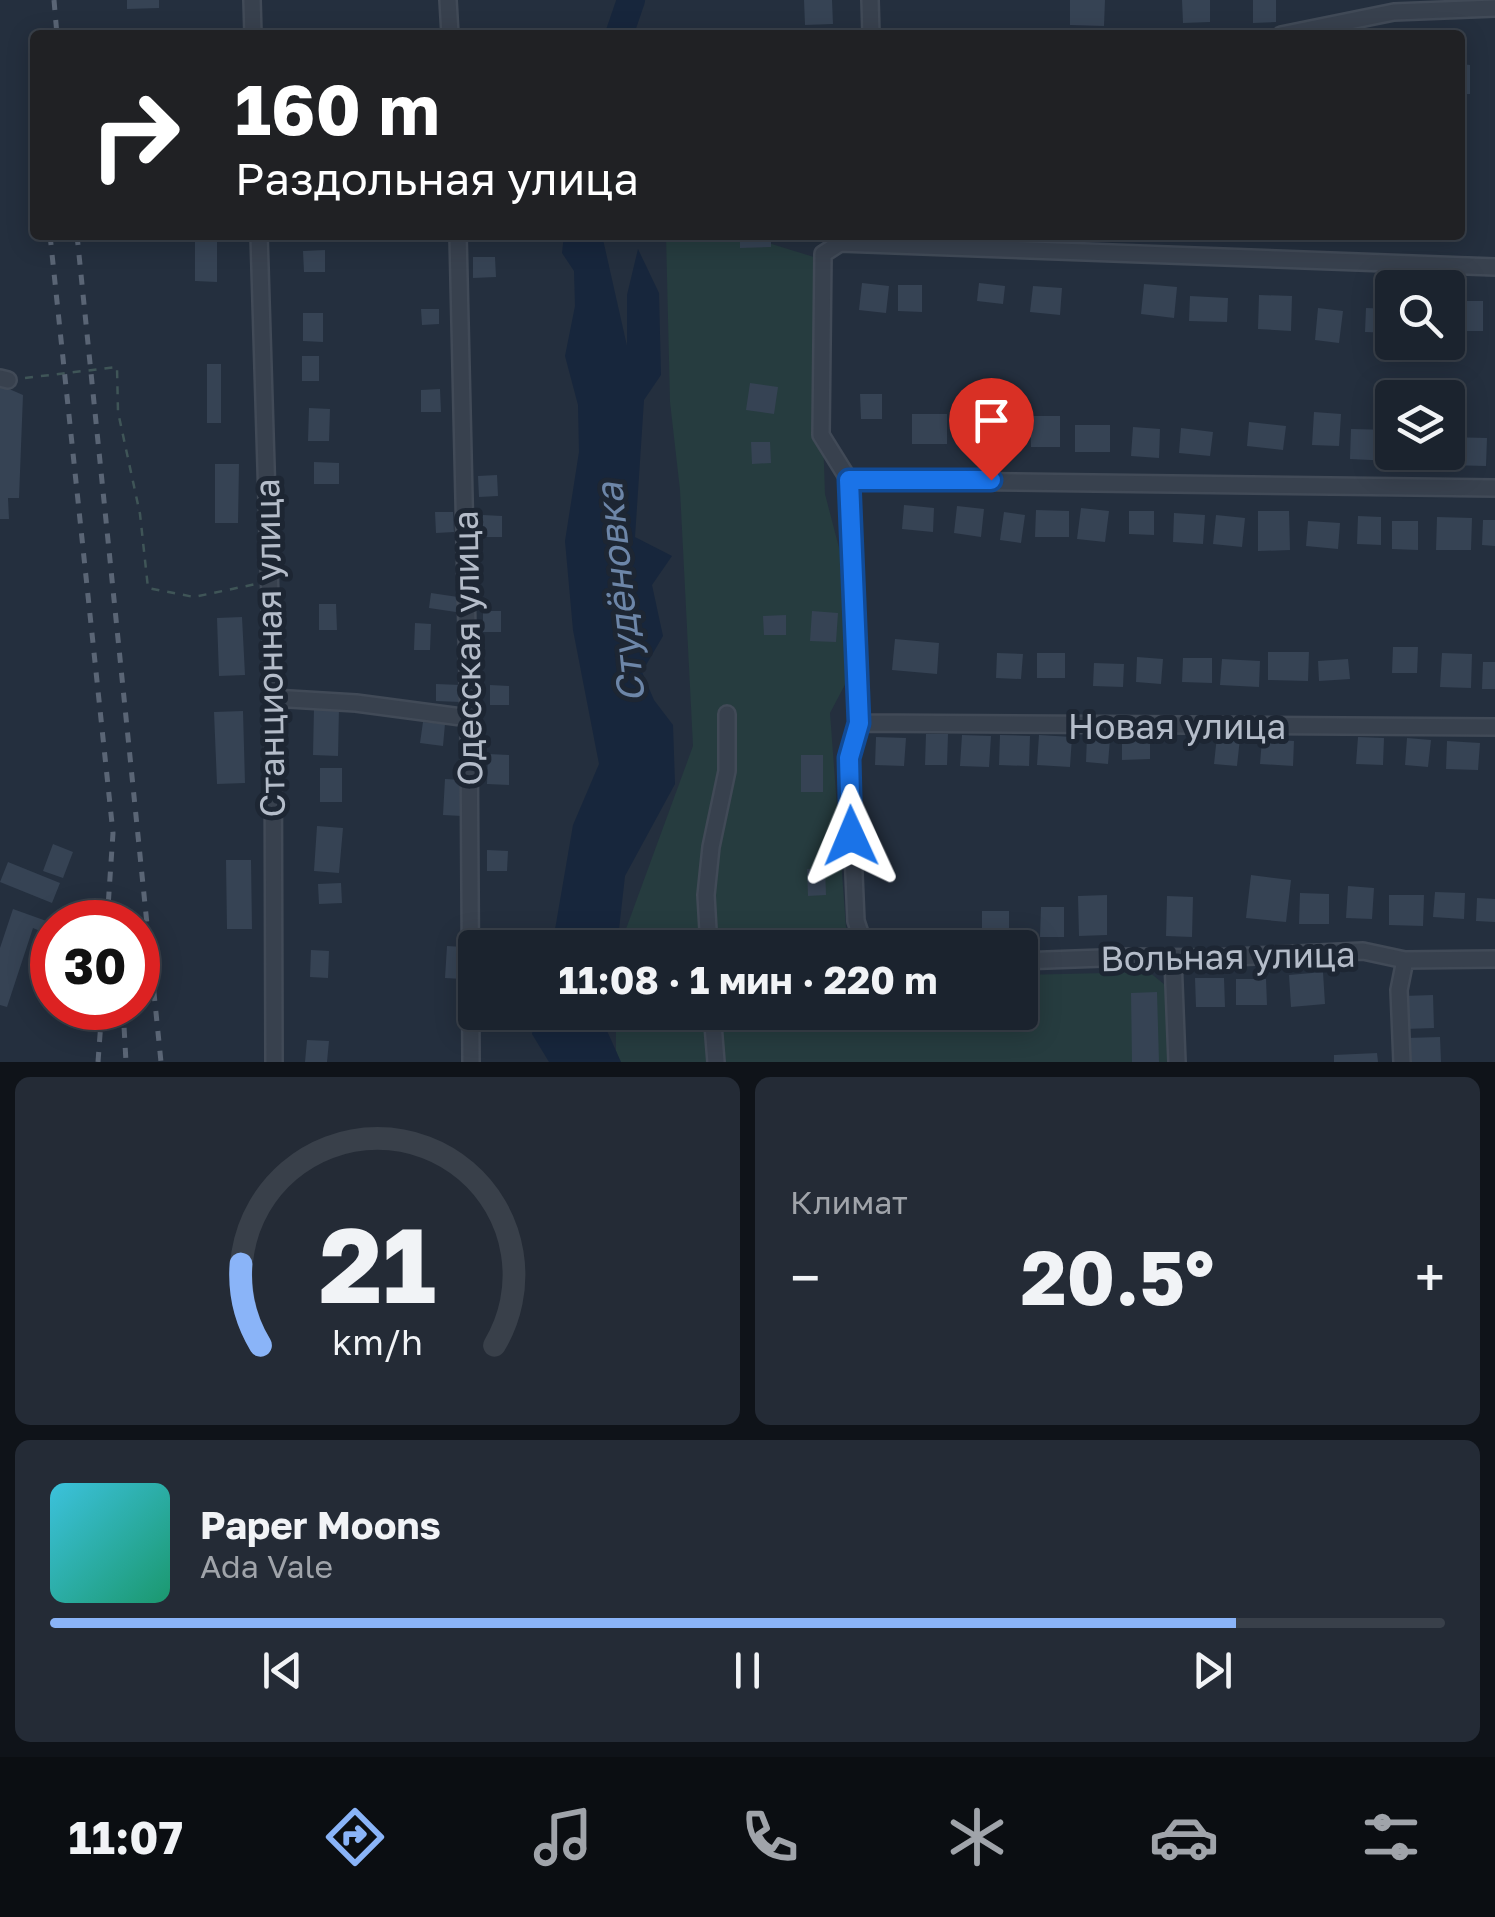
<!DOCTYPE html>
<html lang="ru">
<meta charset="utf-8">
<style>
body{margin:0;font-family:"Golos Text",sans-serif;background:#242b36;color:#f1f3f6;height:100vh;display:flex;flex-direction:column;font-size:38px;white-space:nowrap}
*{box-sizing:border-box;margin:0}
p{font-size:32px;color:#a0a4aa}
.icon{flex:none;width:55px;height:55px;fill:none;stroke:currentColor;stroke-width:2;stroke-linecap:round;stroke-linejoin:round}
.map{position:relative;height:1062px;overflow:hidden}
.details{display:flex;flex-direction:column;gap:15px;padding:15px;background:#0f1319;flex:1}
.details>*{flex:none}
.guide{position:absolute;left:30px;top:30px;width:1435px;height:210px;border-radius:10px;box-shadow:0 5px 25px #0003,0 0 0 2px #39404a;background:#202124;color:#fff;overflow:hidden}
.buttons{position:absolute;left:1375px;top:270px;display:grid;gap:20px}
.buttons a{display:grid;place-items:center;width:90px;height:90px;border-radius:10px;background:#1b232e;box-shadow:0 5px 25px #0003,0 0 0 2px #39404a;font-size:50px}
.speed{position:absolute;left:30px;top:900px;display:flex;gap:20px;font-size:50px;font-weight:700;text-align:center}
.speed>*{display:grid;place-content:center;width:130px;height:130px;border-radius:50%;background:#1b232e;box-shadow:0 5px 25px #0003,0 0 0 2px #39404a;line-height:1}
.speed .limit{border:15px solid #d22;background:#fff;color:#111}
.pin{position:absolute;display:grid;place-items:center;width:85px;height:85px;color:#fff;margin:-102px -42px;border-radius:50% 50% 50% 0;rotate:-45deg;box-shadow:0 0 10px #0007}
.pin .icon{rotate:45deg}
.me{position:absolute;width:110px;margin:-55px;rotate:359deg;stroke-linejoin:round;filter:drop-shadow(0 0 8px #0008)}
.turn{display:flex;align-items:center;gap:35px;height:210px;padding:0 40px;font-size:45px}
.turn .icon{width:130px;height:130px;stroke-width:2.5}
.turn b{display:block;font-size:70px;line-height:85px}
.big{font-size:75px;font-weight:700;line-height:1.1}
.details .card{flex:1;display:flex;flex-direction:column;justify-content:center;gap:15px;min-width:0;padding:0 35px;border-radius:15px;background:#242b36}
.details .dial{align-items:center;gap:0}
.dial svg{height:260px;overflow:visible;fill:none;stroke:#39404a;stroke-width:7;stroke-linecap:round;text-anchor:middle}
.dial text{fill:#f1f3f6;stroke:none}
.song{display:flex;align-items:center;gap:30px}
.cover{width:120px;height:120px;border-radius:15px;background:linear-gradient(135deg,hsl(190 70% 55%),hsl(160 70% 35%))}
.played{height:10px;border-radius:5px;background:linear-gradient(90deg,#8ab4f8 85%,#39404a 85%)}
.keys{display:flex;justify-content:space-around;direction:ltr}
.heat{display:flex;justify-content:space-between;align-items:center;font-size:55px;direction:ltr}
.details .tiles{flex:1;display:grid;gap:15px;grid-template-columns:1fr 1fr}
.card:last-child{grid-column:span 2}
.trip{position:absolute;left:458px;top:930px;width:580px;height:100px;border-radius:10px;background:#1b232e;box-shadow:0 5px 25px #0003,0 0 0 2px #39404a;font-weight:700;line-height:100px;text-align:center}
.tab-bar{display:flex;height:160px;justify-content:space-around;align-items:center;background:#0b0e12;color:#a0a4aa}
.tab-bar .icon{width:70px;height:70px}
.tab-bar .active{color:#8ab4f8}
.tab-bar b{font-size:45px;color:#f1f3f6}
.map>svg:first-child{display:block}
.green{fill:#263c3f}
.water{fill:#17263c}
.lines{fill:none;stroke-linecap:round;stroke-linejoin:round}
.river{stroke:#17263c;stroke-width:28}
.building{fill:#364354}
.minor-casing{stroke:#414a57;stroke-width:20}
.path{stroke:#3f5557;stroke-width:2.5;stroke-dasharray:8 8;stroke-linecap:butt}
.minor{stroke:#38414e;stroke-width:15}
.rail{stroke:#5a6575;stroke-width:5;stroke-dasharray:10 10;stroke-linecap:butt}
.route-casing{stroke:#114b97;stroke-width:25}
.route{stroke:#1a73e8;stroke-width:18}
.labels{text-anchor:middle;dominant-baseline:central;stroke-width:10;stroke-linejoin:round;paint-order:stroke}
.street-label{font-size:35px;fill:#b4bcc9;stroke:#1d2633}
.water-label{font-size:38px;font-style:italic;fill:#6d86a8;stroke:#1d2633}
</style>
<div class="map">
<svg width="1495" height="1062" viewBox="0 0 1495 1062">
<rect width="100%" height="100%" fill="#242f3e"/>
<path class="green" d="M 666,235 L 743,235 L 817,258 L 825,494 L 843,563 L 844,581 L 849,591 L 848,679 L 830,713 L 846,927 L 856,947 L 619,948 L 693,746 L 680,490 L 670,402 Z
M 1149,972 L 1170,989 L 1171,1062 L 620,1062 L 616,1051 L 616,1013 L 1020,1012 L 1020,975 Z"/>
<path class="water" d="M 564,235 L 602,235 L 627,346 L 627,295 L 638,249 L 659,293 L 661,375 L 644,400 L 635,537 L 672,556 L 652,585 L 663,636 L 642,672 L 654,700 L 673,725 L 675,784 L 625,876 L 617,947 L 552,947 L 573,825 L 599,764 L 573,630 L 565,541 L 579,452 L 578,405 L 565,356 L 575,306 L 574,271 L 562,253 Z
M 537,1013 L 599,1013 L 621,1062 L 549,1062 L 532,1034 Z"/>
<g class="lines">
<path class="river" d="M 619,35 L 631,0"/>
</g>
<path class="building" d="M 127,0 L 159,0 L 159,8 L 127,9 Z
M 804,0 L 832,0 L 833,24 L 805,25 Z
M 1070,0 L 1105,0 L 1104,26 L 1070,25 Z
M 1182,0 L 1210,0 L 1210,22 L 1183,23 Z
M 1253,0 L 1276,0 L 1276,22 L 1253,23 Z
M 1460,64 L 1470,65 L 1470,94 L 1460,94 Z
M 740,235 L 771,235 L 771,247 L 740,248 Z
M 195,239 L 217,239 L 217,282 L 195,281 Z
M 325,250 L 325,272 L 304,272 L 303,251 Z
M 473,257 L 495,257 L 496,277 L 473,278 Z
M 862,283 L 889,286 L 886,313 L 859,310 Z
M 979,283 L 1005,286 L 1003,304 L 977,301 Z
M 1144,284 L 1177,287 L 1174,318 L 1141,314 Z
M 898,285 L 922,285 L 922,312 L 898,311 Z
M 1033,286 L 1062,288 L 1060,315 L 1030,312 Z
M 1259,295 L 1292,296 L 1291,331 L 1258,329 Z
M 1190,296 L 1228,298 L 1227,322 L 1189,321 Z
M 1455,301 L 1483,301 L 1483,331 L 1455,331 Z
M 1318,308 L 1343,311 L 1339,343 L 1315,340 Z
M 1366,308 L 1392,309 L 1392,333 L 1365,332 Z
M 421,309 L 439,309 L 439,324 L 422,325 Z
M 303,313 L 323,313 L 323,342 L 303,341 Z
M 302,356 L 319,356 L 319,381 L 302,381 Z
M 207,364 L 221,364 L 221,423 L 207,423 Z
M 750,383 L 778,387 L 774,414 L 746,410 Z
M 0,385 L 23,395 L 19,498 L 8,498 L 9,519 L 0,519 Z
M 440,389 L 441,412 L 421,412 L 421,390 Z
M 1438,392 L 1457,392 L 1457,425 L 1448,425 L 1448,398 L 1438,398 Z
M 860,394 L 882,394 L 882,419 L 861,419 Z
M 309,408 L 330,409 L 329,441 L 308,441 Z
M 1314,412 L 1341,414 L 1339,446 L 1312,445 Z
M 912,414 L 947,414 L 947,444 L 912,444 Z
M 967,415 L 995,418 L 992,445 L 964,442 Z
M 1030,416 L 1060,416 L 1060,447 L 1031,447 Z
M 1249,422 L 1286,426 L 1283,450 L 1247,446 Z
M 1075,425 L 1110,425 L 1110,452 L 1075,452 Z
M 1133,427 L 1160,429 L 1159,458 L 1131,456 Z
M 1181,428 L 1213,432 L 1210,456 L 1179,453 Z
M 1351,429 L 1392,430 L 1392,461 L 1350,459 Z
M 1448,437 L 1487,438 L 1486,466 L 1447,465 Z
M 751,442 L 770,442 L 771,463 L 752,464 Z
M 314,462 L 339,463 L 339,484 L 314,484 Z
M 215,464 L 239,464 L 238,523 L 215,523 Z
M 497,475 L 498,496 L 479,497 L 478,476 Z
M 904,505 L 934,508 L 933,532 L 902,529 Z
M 957,506 L 984,509 L 981,537 L 954,533 Z
M 1081,508 L 1109,511 L 1105,542 L 1077,539 Z
M 1036,510 L 1069,511 L 1069,537 L 1035,537 Z
M 1129,511 L 1154,511 L 1154,535 L 1129,534 Z
M 1258,511 L 1289,511 L 1290,550 L 1258,551 Z
M 435,512 L 453,512 L 454,532 L 436,533 Z
M 1004,512 L 1025,515 L 1021,543 L 1000,540 Z
M 1174,513 L 1205,515 L 1203,544 L 1173,542 Z
M 483,515 L 502,516 L 502,537 L 483,537 Z
M 1216,515 L 1245,518 L 1242,547 L 1213,544 Z
M 1358,516 L 1381,517 L 1381,545 L 1357,544 Z
M 1437,517 L 1472,518 L 1471,550 L 1436,550 Z
M 1483,520 L 1495,520 L 1495,546 L 1482,545 Z
M 1308,521 L 1340,523 L 1338,549 L 1306,546 Z
M 1392,521 L 1418,521 L 1418,550 L 1392,549 Z
M 431,593 L 458,597 L 456,612 L 429,608 Z
M 319,604 L 336,604 L 337,630 L 319,630 Z
M 483,611 L 501,611 L 501,632 L 483,632 Z
M 812,611 L 838,613 L 836,642 L 810,641 Z
M 786,615 L 786,635 L 764,635 L 763,616 Z
M 242,617 L 245,675 L 219,676 L 217,618 Z
M 415,623 L 431,624 L 430,650 L 414,650 Z
M 895,639 L 939,643 L 937,674 L 892,670 Z
M 1393,647 L 1418,647 L 1417,673 L 1392,673 Z
M 1268,652 L 1309,652 L 1308,681 L 1268,680 Z
M 997,653 L 1023,654 L 1021,679 L 996,678 Z
M 1037,653 L 1065,653 L 1065,678 L 1037,678 Z
M 1442,653 L 1472,654 L 1471,688 L 1440,687 Z
M 1137,657 L 1163,659 L 1161,684 L 1136,682 Z
M 1183,658 L 1212,658 L 1212,683 L 1182,682 Z
M 1222,659 L 1260,661 L 1259,687 L 1220,685 Z
M 1348,659 L 1350,679 L 1319,681 L 1318,661 Z
M 1483,662 L 1495,662 L 1495,689 L 1482,689 Z
M 1094,663 L 1124,664 L 1123,687 L 1093,686 Z
M 436,684 L 461,685 L 460,702 L 436,701 Z
M 490,685 L 509,686 L 509,705 L 490,705 Z
M 314,707 L 339,707 L 338,756 L 313,755 Z
M 243,711 L 245,783 L 217,784 L 214,712 Z
M 423,722 L 445,724 L 443,746 L 420,743 Z
M 926,734 L 948,734 L 947,765 L 925,765 Z
M 962,735 L 991,736 L 989,767 L 960,766 Z
M 1000,735 L 1030,736 L 1029,766 L 999,765 Z
M 1039,735 L 1072,737 L 1070,767 L 1037,765 Z
M 1217,736 L 1240,738 L 1237,766 L 1214,764 Z
M 876,737 L 906,738 L 904,766 L 875,765 Z
M 1087,737 L 1110,739 L 1108,764 L 1086,762 Z
M 1122,737 L 1150,737 L 1150,759 L 1122,760 Z
M 1358,737 L 1384,738 L 1383,765 L 1356,764 Z
M 1407,738 L 1431,740 L 1428,767 L 1405,765 Z
M 1262,739 L 1294,741 L 1293,766 L 1260,764 Z
M 1447,741 L 1480,743 L 1478,770 L 1446,769 Z
M 488,754 L 509,755 L 509,785 L 487,784 Z
M 801,755 L 823,755 L 823,792 L 801,792 Z
M 320,768 L 342,768 L 342,802 L 320,802 Z
M 445,779 L 464,780 L 462,816 L 443,815 Z
M 317,826 L 343,828 L 339,873 L 314,871 Z
M 53,844 L 73,852 L 63,878 L 43,871 Z
M 487,850 L 508,851 L 507,871 L 487,871 Z
M 226,860 L 251,860 L 252,929 L 227,929 Z
M 8,862 L 60,883 L 52,903 L 0,882 Z
M 825,868 L 826,895 L 808,896 L 807,869 Z
M 1251,875 L 1291,880 L 1286,922 L 1246,918 Z
M 341,883 L 342,903 L 319,904 L 318,884 Z
M 1348,886 L 1374,888 L 1372,919 L 1346,918 Z
M 1435,892 L 1465,893 L 1464,919 L 1433,917 Z
M 1300,893 L 1329,894 L 1329,924 L 1299,924 Z
M 1107,895 L 1107,935 L 1079,936 L 1078,896 Z
M 1389,895 L 1424,895 L 1423,926 L 1389,925 Z
M 1167,896 L 1193,897 L 1192,937 L 1166,936 Z
M 1477,898 L 1495,899 L 1495,922 L 1476,921 Z
M 1041,907 L 1064,907 L 1064,937 L 1040,937 Z
M 13,909 L 52,923 L 52,936 L 33,928 L 7,1007 L 0,1005 L 0,948 Z
M 982,911 L 1009,911 L 1009,937 L 982,937 Z
M 447,946 L 463,947 L 462,979 L 445,978 Z
M 311,950 L 329,951 L 328,978 L 310,977 Z
M 1323,972 L 1325,1004 L 1291,1007 L 1289,975 Z
M 1195,978 L 1224,978 L 1225,1007 L 1196,1007 Z
M 1020,979 L 1034,979 L 1035,1008 L 1020,1009 Z
M 1236,979 L 1266,979 L 1267,1005 L 1236,1005 Z
M 1157,992 L 1159,1062 L 1132,1062 L 1131,993 Z
M 1433,995 L 1434,1028 L 1405,1029 L 1403,996 Z
M 1440,1037 L 1441,1062 L 1407,1062 L 1406,1038 Z
M 307,1040 L 329,1041 L 327,1062 L 305,1062 Z
M 1377,1053 L 1378,1062 L 1334,1062 L 1334,1055 Z"/>
<g class="lines">
<defs>
<path id="minor" d="M 252,0 L 253,35
M 448,0 L 450,35
M 870,0 L 871,35
M 1281,35 L 1394,12 L 1495,8
M 259,235 L 273,698 L 274,1062
M 458,235 L 469,718 L 471,1062
M 840,235 L 840,243 L 823,254 L 821,435 L 849,480 L 859,723 L 849,758 L 856,921 L 865,948
M 840,243 L 1495,267
M 0,378 L 8,380
M 849,480 L 1495,488
M 273,698 L 356,703 L 469,718
M 859,723 L 1495,727
M 709,948 L 706,895 L 711,847 L 727,771 L 727,714
M 1173,959 L 1177,1062
M 1020,961 L 1130,957 L 1210,958 L 1363,951 L 1405,960 L 1495,959
M 712,1012 L 716,1062
M 1402,1062 L 1399,990 L 1405,960"/>
</defs>
<use href="#minor" class="minor-casing"/>
<path class="path" d="M 25,378 L 117,367 L 118,412 L 140,514 L 148,588 L 194,597 L 256,584"/>
<use href="#minor" class="minor"/>
<path class="rail" d="M 54,0 L 57,35
M 50,235 L 113,833 L 107,922
M 77,235 L 161,1062
M 123,1008 L 126,1062
M 98,1062 L 102,1008"/>
</g>
<g class="lines">
<defs>
<path id="route" d="M 851,836 L 849,758 L 859,723 L 849,480 L 991,480"/>
</defs>
<use href="#route" class="route-casing"/>
<use href="#route" class="route"/>
</g>
<g class="labels">
<g class="street-label">
<text transform="translate(269 648) rotate(-91)">Станционная улица</text>
<text transform="translate(467 648) rotate(-91)">Одесская улица</text>
<text x="1177" y="726">Новая улица</text>
<text transform="translate(1228 956) rotate(-1)">Вольная улица</text>
</g>
<g class="water-label">
<text transform="translate(619 593) rotate(-96)">Студёновка</text>
</g>
</g>
</svg>
<div class="buttons">
<a><svg class="icon" aria-label="search" viewBox="0 0 24 24"><circle cx="10" cy="10" r="6"/><path d="M15 15l6 6"/></svg></a>
<a><svg class="icon" aria-label="layers" viewBox="0 0 24 24"><path d="M12 4l9 5-9 5-9-5zM3 14l9 5 9-5"/></svg></a>
</div>
<div class="speed"><div class="limit">30</div></div>
<div class="pin" style="left:991px;top:480px;background:#d93025"><svg class="icon" aria-label="arrive" viewBox="0 0 24 24"><path d="M6 21V4h12l-3 4 3 4H6"/></svg></div>
<svg class="me" style="left:851px;top:836px" viewBox="-20 -20 40 40"><path d="M0-17L14 15 0 8-14 15z" fill="#1a73e8" stroke="#fff" stroke-width="4"/></svg>
<div class="trip">11:08 · 1 мин · 220 m</div>
<div class="guide">
<div class="turn"><svg class="icon" aria-label="right" viewBox="0 0 24 24"><path d="M7 20v-9h11M14 6l5 5-5 5"/></svg><div><b>160 m</b>Раздольная улица</div></div>
</div>
</div>
<section class="details">
<div class="tiles">
<div class="card dial"><svg viewBox="0 0 100 80">
<path d="M14 69A42 42 0 1 1 86 69"/>
<path d="M14 69A42 42 0 0 1 8 44" stroke="#8ab4f8"/>
<text x="50" y="56" font-size="32" font-weight="700">21</text>
<text x="50" y="72" font-size="11">km/h</text>
</svg></div>
<div class="card"><p>Климат</p>
<div class="heat"><a>−</a><b class="big">20.5°</b><a>+</a></div>
</div>
<div class="card">
<div class="song"><i class="cover"></i><div><b>Paper Moons</b><p>Ada Vale</p></div></div>
<div class="played"></div>
<div class="keys"><svg class="icon" aria-label="previous" viewBox="0 0 24 24"><path d="M18 5L8 12l10 7zM5 5v14"/></svg><svg class="icon" aria-label="pause" viewBox="0 0 24 24"><path d="M8 5v14M16 5v14"/></svg><svg class="icon" aria-label="next" viewBox="0 0 24 24"><path d="M6 5l10 7-10 7zM19 5v14"/></svg></div>
</div>
</div>
</section>
<nav class="tab-bar">
<b>11:07</b>
<svg class="icon active" aria-label="directions" viewBox="0 0 24 24"><path d="M12 3l9 9-9 9-9-9zM9 14v-3h6M13 9l2 2-2 2"/></svg>
<svg class="icon" aria-label="music" viewBox="0 0 24 24"><path d="M9 18V5l10-2v13"/><circle cx="6" cy="18" r="3"/><circle cx="16" cy="16" r="3"/></svg>
<svg class="icon" aria-label="phone" viewBox="0 0 24 24"><path d="M5 4h4l2 5-3 2q2 4 5 5l2-3 5 2v4C11 20 4 13 5 4z"/></svg>
<svg class="icon" aria-label="climate" viewBox="0 0 24 24"><path d="M12 3v18M4 7l16 10M4 17L20 7"/></svg>
<svg class="icon" aria-label="car" viewBox="0 0 24 24"><path d="M5 17H2v-5l4-1 3-4h7l3 4 3 1v5h-3M9 17h6M6 11h13"/><circle cx="7" cy="17" r="2"/><circle cx="17" cy="17" r="2"/></svg>
<svg class="icon" aria-label="filters" viewBox="0 0 24 24"><path d="M4 7h16M4 17h16"/><circle cx="9" cy="7" r="2"/><circle cx="15" cy="17" r="2"/></svg>
</nav>
